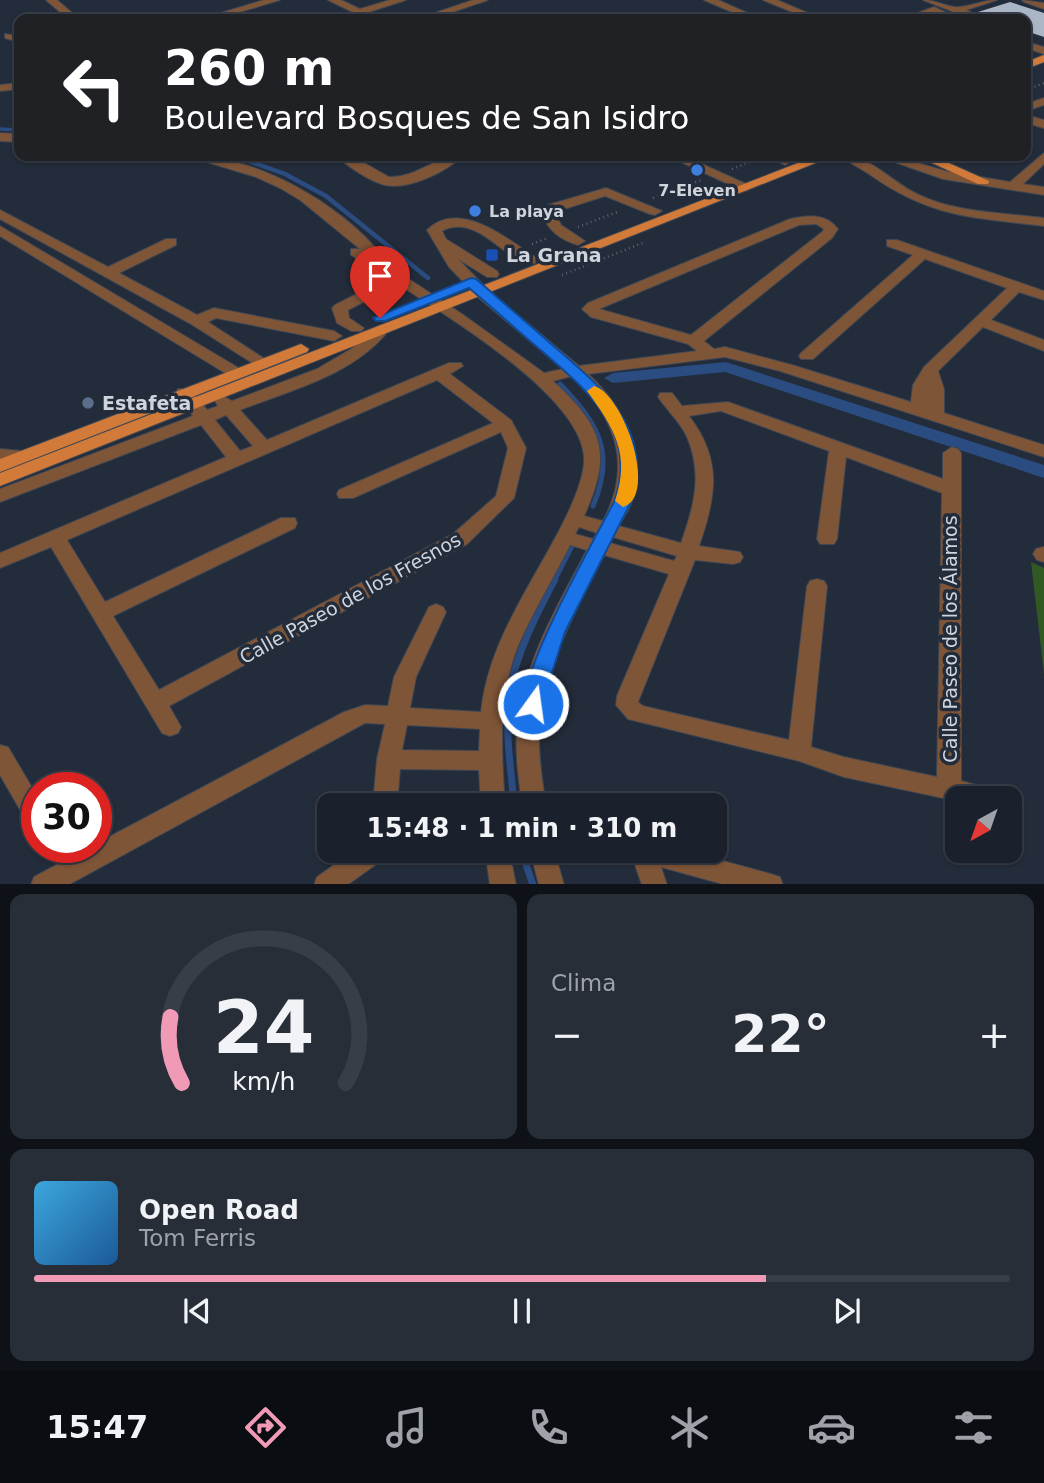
<!DOCTYPE html>
<html lang="es">
<meta charset="utf-8">
<style>
body{margin:0;font-family:"DejaVu Sans",sans-serif;background:#272e38;color:#f1f3f6;height:100vh;display:flex;flex-direction:column;font-size:26px;white-space:nowrap}
*{box-sizing:border-box;margin:0}
p{font-size:23px;color:#9fa3a9}
.icon{flex:none;width:38px;height:38px;fill:none;stroke:currentColor;stroke-width:2;stroke-linecap:round;stroke-linejoin:round}
.map{position:relative;height:884px;overflow:hidden}
.sheet{display:flex;flex-direction:column;gap:10px;padding:10px;background:#0e1218;flex:1}
.sheet>*{flex:none}
.guide{position:absolute;left:14px;top:14px;width:1017px;height:147px;border-radius:14px;box-shadow:0 2px 5px #0004,0 0 0 2px #383e48;background:#202124;color:#fff;overflow:hidden}
.needle{width:46px;rotate:220deg}
.buttons{position:absolute;left:945px;top:786px;display:grid;gap:14px}
.buttons a{display:grid;place-items:center;width:77px;height:77px;border-radius:14px;background:#1a212c;box-shadow:0 2px 5px #0004,0 0 0 2px #383e48;font-size:35px}
.speed{position:absolute;left:21px;top:772px;display:flex;gap:14px;font-size:35px;font-weight:700;text-align:center}
.speed>*{display:grid;place-content:center;width:91px;height:91px;border-radius:50%;background:#1a212c;box-shadow:0 2px 5px #0004,0 0 0 2px #383e48;line-height:1}
.speed .limit{border:10px solid #d22;background:#fff;color:#111}
.pin{position:absolute;display:grid;place-items:center;width:60px;height:60px;color:#fff;margin:-72px -30px;border-radius:50% 50% 50% 0;rotate:-45deg;box-shadow:0 0 7px #0007}
.pin .icon{rotate:45deg}
.me{position:absolute;width:77px;margin:-38px;rotate:14deg;stroke-linejoin:round;filter:drop-shadow(0 0 5px #0008)}
.turn{display:flex;align-items:center;gap:24px;height:147px;padding:0 35px;font-size:32px}
.turn .icon{width:91px;height:91px;stroke-width:2.5}
.turn b{display:block;font-size:49px;line-height:60px}
.big{font-size:52px;font-weight:600;line-height:1.1}
.sheet .tile{flex:1;display:flex;flex-direction:column;justify-content:center;gap:10px;min-width:0;padding:0 24px;border-radius:14px;background:#272e38}
.sheet .dial{align-items:center;gap:0}
.dial svg{height:182px;overflow:visible;fill:none;stroke:#383e48;stroke-width:7;stroke-linecap:round;text-anchor:middle}
.dial text{fill:#f1f3f6;stroke:none}
.song{display:flex;align-items:center;gap:21px}
.cover{width:84px;height:84px;border-radius:10px;background:linear-gradient(135deg,hsl(200 70% 55%),hsl(210 70% 35%))}
.played{height:7px;border-radius:4px;background:linear-gradient(90deg,#f09ab5 75%,#383e48 75%)}
.keys{display:flex;justify-content:space-around;direction:ltr}
.heat{display:flex;justify-content:space-between;align-items:center;font-size:38px;direction:ltr}
.sheet .tiles{flex:1;display:grid;gap:10px;grid-template-columns:1fr 1fr}
.tile:last-child{grid-column:span 2}
.trip{position:absolute;left:317px;top:793px;width:410px;height:70px;border-radius:14px;background:#1a212c;box-shadow:0 2px 5px #0004,0 0 0 2px #383e48;font-weight:600;line-height:70px;text-align:center}
.menu{display:flex;height:112px;justify-content:space-around;align-items:center;background:#0a0d12;color:#9fa3a9}
.menu .icon{width:49px;height:49px}
.menu .on{color:#f09ab5}
.menu b{font-size:32px;color:#f1f3f6}
.map>svg:first-child{display:block}
.green{fill:#315923}
.lines{fill:none;stroke-linecap:round;stroke-linejoin:round}
.stream-far3{stroke:#2b4c81;stroke-width:3.5}
.stream-far2{stroke:#2b4c81;stroke-width:4.5}
.stream-far1{stroke:#2b4c81;stroke-width:5}
.stream{stroke:#2b4c81;stroke-width:7}
.canal{fill:#2b4c81;fill-rule:evenodd}
.building{fill:#aab5c6}
.minor-casing{stroke:#3f4754;stroke-width:2}
.major-casing{stroke:#3f4754;stroke-width:2}
.path{stroke:#5d6471;stroke-width:2.5;stroke-dasharray:1 3.5;stroke-linecap:butt}
.minor{fill:#7f5538;fill-rule:evenodd}
.major{fill:#d17a39;fill-rule:evenodd}
.route{fill:#1a73e8;stroke:#114b97;stroke-width:2}
.slow{fill:#f59e0b}
.shop-dot{fill:#3f7fe0;stroke:#232c3a;stroke-width:2.5}
.transit-dot{fill:#1a4fb4;stroke:#232c3a;stroke-width:2.5}
.service-dot{fill:#5c6f8a;stroke:#232c3a;stroke-width:2.5}
.labels{text-anchor:middle;dominant-baseline:central;stroke-width:7;stroke-linejoin:round;paint-order:stroke}
.far-poi-label{font-size:16px;font-weight:bold;fill:#cfd4dd;stroke:#232c3a}
.poi-label{font-size:19px;font-weight:bold;fill:#cfd4dd;stroke:#232c3a;text-anchor:start}
.street-label{font-size:19px;fill:#cfd4dd;stroke:#232c3a}
</style>
<div class="map">
<svg width="1044" height="885" viewBox="0 0 1044 885">
<rect width="100%" height="100%" fill="#232c3a"/>
<path class="green" d="M 1031,562 L 1044,568 L 1044,674 Z"/>
<g class="lines">
<path class="stream-far3" d="M 0,129 L 19,130"/>
<path class="stream-far2" d="M 235,156 L 285,174 L 326,196 L 428,278"/>
<path class="stream-far1" d="M 560,384 C 598,424 616,452 593,506
M 554,581 L 573,544"/>
<path class="stream" d="M 514,805 C 511,768 504,727 510,690 C 516,654 538,611 555,579
M 521,850 L 533,885"/>
<path class="canal" d="M 726,362 L 1044,465 L 1044,478 L 725,372 L 613,383 L 604,378 L 613,373 Z"/>
</g>
<path class="building" d="M 1010,2 L 1044,13 L 1044,37 L 1026,31 L 1026,19 L 988,19 L 978,12 Z"/>
<g class="lines">
<defs>
<path id="minor" d="M 46,0 L 57,0 L 79,19 L 68,19 Z
M 264,0 L 280,0 L 216,19 L 201,19 Z
M 328,0 L 341,0 L 360,9 L 390,0 L 406,0 L 369,12 L 380,19 L 367,19 Z
M 473,0 L 488,0 L 432,19 L 417,19 Z
M 704,0 L 718,0 L 761,19 L 748,19 Z
M 763,0 L 777,0 L 822,19 L 809,19 Z
M 923,0 C 936,0 947,7 957,7 C 969,7 983,0 997,0 L 966,10 L 986,19 L 972,19 Z
M 1022,0 L 1044,3 L 1044,9 L 1024,2 Z
M 934,7 L 954,16 L 949,19 C 926,12 923,20 901,19 Z
M 138,13 L 153,19 L 120,19 L 121,17 Z
M 5,34 L 19,36 L 19,42 L 5,38 Z
M 1026,42 L 1044,47 L 1044,54 L 1026,48 Z
M 19,83 L 19,89 L 0,91 L 0,85 Z
M 1044,98 L 1044,105 L 1026,111 L 1026,104 Z
M 1026,115 L 1044,120 L 1044,128 L 1026,123 Z
M 0,133 L 19,134 L 19,142 L 0,141 Z
M 1044,153 L 1044,164 L 1023,184 L 1044,187 L 1044,195 L 943,179 L 877,156 L 895,156 L 945,171 L 1010,182 Z
M 187,156 C 253,153 343,205 383,257 L 380,260 L 462,314 L 544,373 L 563,369 L 479,298 L 449,267 L 427,230 C 459,198 507,239 535,257 L 535,263 C 508,268 479,211 442,231 L 446,239 L 497,271 L 499,274 L 497,277 L 487,277 L 458,259 L 490,292 L 579,366 L 697,351 L 688,344 L 591,317 L 582,309 L 588,303 L 790,219 C 808,215 826,213 838,229 L 832,238 L 704,341 L 714,349 L 725,347 L 792,365 L 911,402 L 913,385 L 924,367 L 1007,288 L 925,259 L 813,359 L 801,359 L 799,356 L 801,353 L 913,255 L 887,246 L 887,240 L 897,240 L 1044,291 L 1044,300 L 1019,292 L 991,320 L 1044,340 L 1044,351 L 983,327 L 938,371 L 944,389 L 944,413 L 1044,445 L 1044,457 L 780,371 L 725,357 L 588,374 C 623,406 648,454 632,501 C 629,510 623,518 619,526 L 681,543 C 694,507 703,474 687,437 C 681,423 667,410 658,397 L 660,393 L 672,393 L 682,406 L 728,402 L 943,479 L 943,453 L 952,447 L 958,449 L 961,453 L 961,781 L 991,789 L 994,798 L 957,798 L 957,801 L 844,777 L 799,761 L 628,719 L 616,705 L 617,696 L 669,574 L 604,555 C 576,610 543,668 539,730 C 538,755 542,781 546,805 L 522,805 C 519,780 515,755 517,730 C 522,666 557,606 587,550 L 570,545 C 553,579 533,611 518,646 C 498,696 501,752 505,805 L 481,805 L 479,770 L 400,769 L 397,805 L 373,805 L 377,759 L 385,724 L 365,723 L 68,885 L 31,885 L 34,877 L 90,847 L 96,847 L 96,844 L 344,712 L 365,705 L 388,706 L 394,677 L 429,607 L 436,604 L 443,607 L 446,612 L 416,677 L 410,708 L 481,712 C 486,664 507,624 530,583 C 547,552 581,498 584,463 C 589,400 446,316 398,284 L 348,310 L 349,318 L 364,328 L 361,331 L 351,331 L 337,323 L 332,308 L 335,305 L 388,278 L 351,255 L 351,249 L 360,249 L 300,200 L 280,188 L 256,177 ZM 816,224 L 824,229 L 822,232 L 691,335 L 599,309 L 799,225 ZM 572,376 C 616,418 633,465 603,521 L 584,516 C 613,453 603,427 553,381 ZM 721,411 L 829,451 L 817,539 L 820,544 L 834,544 L 837,539 L 846,457 L 942,493 L 937,777 L 844,757 L 811,747 L 827,586 L 824,581 L 817,579 L 810,581 L 807,586 L 789,740 L 643,706 L 638,702 L 695,560 L 733,564 L 740,562 L 743,557 L 740,552 L 699,546 C 716,497 723,460 689,416 ZM 579,527 L 597,533 L 593,539 L 575,534 ZM 613,537 L 677,556 L 674,561 L 610,543 ZM 407,725 L 480,729 L 479,751 L 402,750 Z
M 337,156 L 352,156 L 389,177 C 417,178 436,155 462,156 C 446,172 409,190 385,185 C 371,182 347,166 337,156 Z
M 668,156 L 684,156 L 753,187 L 746,191 L 741,190 Z
M 768,156 L 784,156 L 791,161 L 785,165 Z
M 842,156 C 867,155 886,176 908,189 C 948,213 998,212 1044,218 L 1044,226 C 971,217 931,218 869,174 C 860,168 849,163 842,156 Z
M 606,188 L 662,211 L 655,215 L 650,214 L 605,196 L 558,211 L 556,214 L 561,225 L 585,241 L 578,245 C 561,240 548,231 542,214 L 548,205 Z
M 0,210 L 108,267 L 166,239 L 176,239 L 176,245 L 119,273 L 197,315 L 214,308 L 334,331 L 342,336 L 334,341 L 216,318 L 208,322 L 271,363 L 269,366 L 257,366 L 191,324 L 0,219 Z
M 0,226 L 242,370 L 244,373 L 236,378 L 230,376 L 0,236 Z
M 381,325 L 389,330 C 354,375 291,390 240,410 L 267,440 L 449,363 L 461,363 L 463,366 L 450,374 L 511,420 L 526,448 L 514,498 L 467,544 L 169,706 L 181,727 L 178,733 L 170,736 L 162,733 L 51,547 L 0,568 L 0,553 L 226,457 L 201,425 L 0,502 L 0,489 L 193,416 L 176,393 L 178,389 L 190,389 L 207,410 L 218,406 L 215,401 L 217,397 L 223,396 L 232,401 L 317,369 L 351,349 L 376,327 ZM 437,380 L 493,423 L 339,490 L 337,494 L 339,498 L 353,498 L 501,432 L 508,448 L 496,496 L 453,534 L 159,690 L 113,616 L 295,528 L 297,523 L 295,518 L 281,518 L 105,602 L 67,540 ZM 226,415 L 253,446 L 240,451 L 215,420 Z
M 0,449 L 23,451 L 32,457 L 23,463 L 0,461 Z
M 1043,547 L 1044,547 L 1044,562 L 1037,560 L 1033,554 L 1036,549 Z
M 0,745 L 8,747 L 37,796 L 37,814 L 30,816 L 22,813 L 0,775 Z
M 355,850 L 388,850 L 385,858 L 347,885 L 314,885 L 317,877 Z
M 485,850 L 509,850 L 516,885 L 490,885 Z
M 530,850 L 554,850 L 564,885 L 539,885 Z
M 626,850 L 682,850 L 771,874 L 780,877 L 783,885 L 726,885 L 661,867 L 667,885 L 642,885 L 633,859 Z"/>
<path id="major" d="M 1044,55 L 1044,62 L 1026,69 L 1026,62 Z
M 816,156 L 833,156 L 0,486 L 0,473 Z
M 917,156 L 933,156 L 989,181 L 988,184 L 978,184 Z
M 301,344 L 309,349 L 307,352 L 0,472 L 0,459 Z"/>
</defs>
<use href="#minor" class="minor-casing"/>
<use href="#major" class="major-casing"/>
<path class="path" d="M 1026,90 L 1044,83
M 732,169 L 761,158
M 653,198 L 702,180
M 578,227 L 620,211
M 532,244 L 548,238
M 562,275 L 645,242"/>
<use href="#minor" class="minor"/>
<use href="#major" class="major"/>
</g>
<path class="route" d="M 471,278 L 476,279 C 500,300 525,321 549,342 C 599,385 656,429 631,502 L 565,632 L 540,710 L 533,712 L 526,710 C 512,683 598,533 614,502 C 639,433 590,393 543,352 C 518,331 494,309 469,288 L 385,321 L 376,321 L 373,318 Z"/>
<path class="slow" d="M 594,386 C 624,394 659,497 623,507 L 615,501 C 631,454 614,428 587,391 Z"/>
<g class="shop-dot">
<circle cx="697" cy="170" r="7"/>
<circle cx="475" cy="211" r="7"/>
</g>
<rect class="transit-dot" x="485" y="248" width="14" height="14" rx="3.5"/>
<circle class="service-dot" cx="88" cy="403" r="7"/>
<g class="labels">
<g class="far-poi-label">
<text x="697" y="190">7-Eleven</text>
<text x="489" y="211" text-anchor="start">La playa</text>
</g>
<g class="poi-label">
<text x="506" y="255">La Grana</text>
<text x="102" y="403">Estafeta</text>
</g>
<g class="street-label">
<text transform="translate(350 598) rotate(-29)">Calle Paseo de los Fresnos</text>
<text transform="translate(950 639) rotate(-90)">Calle Paseo de los Álamos</text>
</g>
</g>
</svg>
<div class="buttons">
<a><svg class="needle" viewBox="-14 -14 28 28"><path d="M0-13l5 13h-10z" fill="#e53935"/><path d="M0 13l5-13h-10z" fill="#9fa3a9"/></svg></a>
</div>
<div class="speed"><div class="limit">30</div></div>
<div class="pin" style="left:380px;top:318px;background:#d93025"><svg class="icon" aria-label="arrive" viewBox="0 0 24 24"><path d="M6 21V4h12l-3 4 3 4H6"/></svg></div>
<svg class="me" style="left:533px;top:704px" viewBox="-20 -20 40 40"><circle r="17" fill="#1a73e8" stroke="#fff" stroke-width="3"/><path d="M0-11L8 9 0 5-8 9z" fill="#fff"/></svg>
<div class="trip">15:48 · 1 min · 310 m</div>
<div class="guide">
<div class="turn"><svg class="icon" aria-label="left" viewBox="0 0 24 24"><path d="M17 20v-9H6M10 6l-5 5 5 5"/></svg><div><b>260 m</b>Boulevard Bosques de San Isidro</div></div>
</div>
</div>
<section class="sheet">
<div class="tiles">
<div class="tile dial"><svg viewBox="0 0 100 80">
<path d="M14 69A42 42 0 1 1 86 69"/>
<path d="M14 69A42 42 0 0 1 9 40" stroke="#f09ab5"/>
<text x="50" y="56" font-size="32" font-weight="700">24</text>
<text x="50" y="72" font-size="11">km/h</text>
</svg></div>
<div class="tile"><p>Clima</p>
<div class="heat"><a>−</a><b class="big">22°</b><a>+</a></div>
</div>
<div class="tile">
<div class="song"><i class="cover"></i><div><b>Open Road</b><p>Tom Ferris</p></div></div>
<div class="played"></div>
<div class="keys"><svg class="icon" aria-label="previous" viewBox="0 0 24 24"><path d="M18 5L8 12l10 7zM5 5v14"/></svg><svg class="icon" aria-label="pause" viewBox="0 0 24 24"><path d="M8 5v14M16 5v14"/></svg><svg class="icon" aria-label="next" viewBox="0 0 24 24"><path d="M6 5l10 7-10 7zM19 5v14"/></svg></div>
</div>
</div>
</section>
<nav class="menu">
<b>15:47</b>
<svg class="icon on" aria-label="directions" viewBox="0 0 24 24"><path d="M12 3l9 9-9 9-9-9zM9 14v-3h6M13 9l2 2-2 2"/></svg>
<svg class="icon" aria-label="music" viewBox="0 0 24 24"><path d="M9 18V5l10-2v13"/><circle cx="6" cy="18" r="3"/><circle cx="16" cy="16" r="3"/></svg>
<svg class="icon" aria-label="phone" viewBox="0 0 24 24"><path d="M5 4h4l2 5-3 2q2 4 5 5l2-3 5 2v4C11 20 4 13 5 4z"/></svg>
<svg class="icon" aria-label="climate" viewBox="0 0 24 24"><path d="M12 3v18M4 7l16 10M4 17L20 7"/></svg>
<svg class="icon" aria-label="car" viewBox="0 0 24 24"><path d="M5 17H2v-5l4-1 3-4h7l3 4 3 1v5h-3M9 17h6M6 11h13"/><circle cx="7" cy="17" r="2"/><circle cx="17" cy="17" r="2"/></svg>
<svg class="icon" aria-label="filters" viewBox="0 0 24 24"><path d="M4 7h16M4 17h16"/><circle cx="9" cy="7" r="2"/><circle cx="15" cy="17" r="2"/></svg>
</nav>
